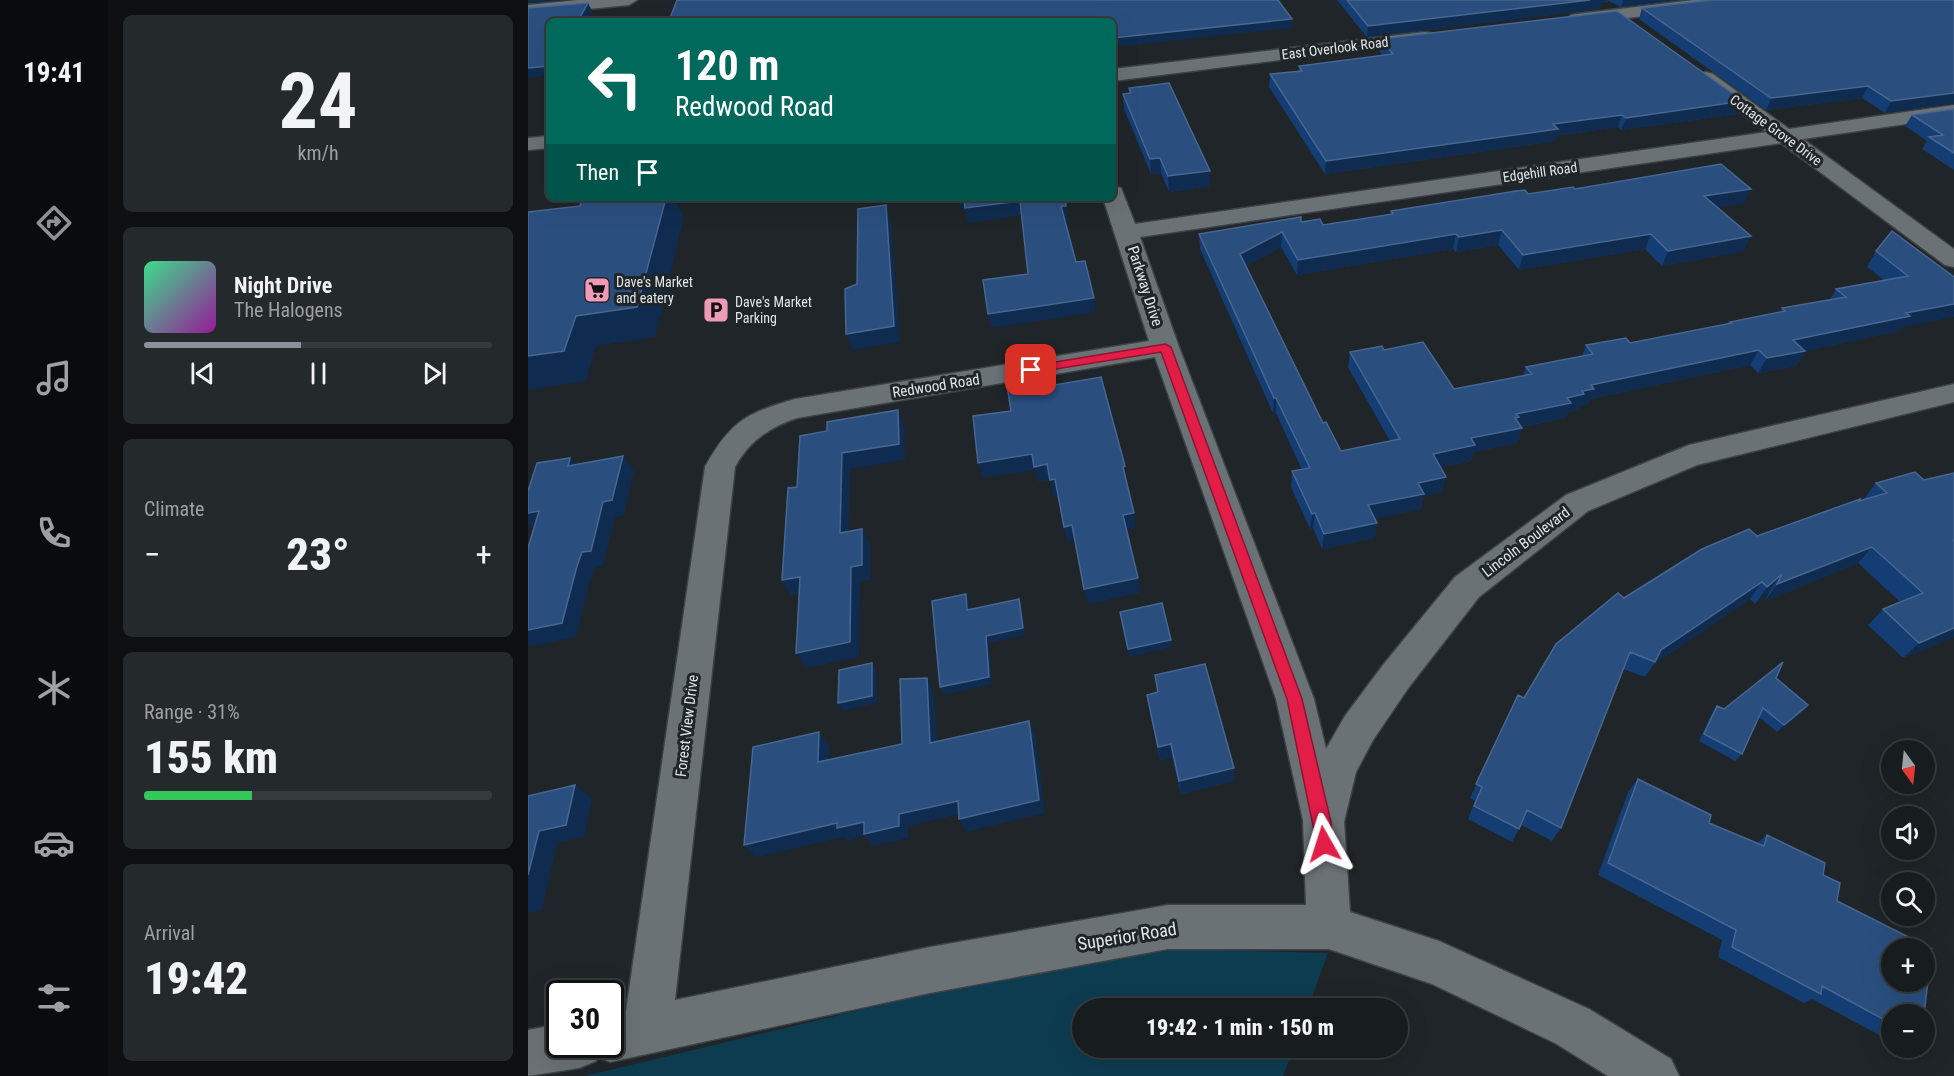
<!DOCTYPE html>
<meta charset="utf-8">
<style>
body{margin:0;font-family:"Roboto Condensed",sans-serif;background:#24292b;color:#f1f3f6;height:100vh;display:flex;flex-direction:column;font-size:22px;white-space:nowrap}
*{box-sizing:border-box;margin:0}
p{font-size:20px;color:#9ea1a4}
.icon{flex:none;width:33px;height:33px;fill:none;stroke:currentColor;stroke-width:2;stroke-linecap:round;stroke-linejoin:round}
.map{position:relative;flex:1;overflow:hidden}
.sheet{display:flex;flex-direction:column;gap:15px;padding:15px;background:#0d0f10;width:420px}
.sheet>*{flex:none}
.hud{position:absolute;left:18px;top:18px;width:570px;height:183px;border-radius:9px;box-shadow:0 6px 24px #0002,0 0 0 2px #363a3c;background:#00695c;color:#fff;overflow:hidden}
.needle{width:39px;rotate:165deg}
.tools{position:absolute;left:1353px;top:740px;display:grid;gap:12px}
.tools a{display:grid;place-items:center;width:54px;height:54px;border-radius:50%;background:#171c1e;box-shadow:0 6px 24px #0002,0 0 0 2px #363a3c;font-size:30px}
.speed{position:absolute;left:18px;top:980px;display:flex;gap:12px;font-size:30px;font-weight:700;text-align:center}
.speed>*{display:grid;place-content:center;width:78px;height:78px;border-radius:50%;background:#171c1e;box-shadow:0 6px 24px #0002,0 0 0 2px #363a3c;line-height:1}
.speed .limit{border:3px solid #111;border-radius:9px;background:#fff;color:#111}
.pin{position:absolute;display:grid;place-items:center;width:51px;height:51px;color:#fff;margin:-26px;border-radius:12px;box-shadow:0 3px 9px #0006}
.me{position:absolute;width:66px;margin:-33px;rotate:354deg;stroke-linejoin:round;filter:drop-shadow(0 0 4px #0008)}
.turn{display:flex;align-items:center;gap:21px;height:126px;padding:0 30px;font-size:27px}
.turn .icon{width:78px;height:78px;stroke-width:2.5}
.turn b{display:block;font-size:42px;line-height:51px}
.then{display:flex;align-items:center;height:57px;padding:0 30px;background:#0003;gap:12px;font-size:22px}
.big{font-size:45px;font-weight:800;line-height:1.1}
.sheet .tile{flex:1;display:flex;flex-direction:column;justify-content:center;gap:9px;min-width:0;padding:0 21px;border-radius:9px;background:#24292b}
.sheet .dial{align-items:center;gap:0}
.dial b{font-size:78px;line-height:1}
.song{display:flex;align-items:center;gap:18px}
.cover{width:72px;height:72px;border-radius:9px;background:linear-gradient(135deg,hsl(150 70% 55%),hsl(300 70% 35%))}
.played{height:6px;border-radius:3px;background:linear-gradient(90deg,#8c9099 45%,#363a3c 45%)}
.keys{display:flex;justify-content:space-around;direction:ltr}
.heat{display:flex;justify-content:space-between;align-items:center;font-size:33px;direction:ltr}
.charge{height:9px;border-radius:4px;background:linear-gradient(90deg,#34c759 31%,#363a3c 0)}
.trip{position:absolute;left:544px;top:998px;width:336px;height:60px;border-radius:30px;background:#171c1e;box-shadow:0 6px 24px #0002,0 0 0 2px #363a3c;font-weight:800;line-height:60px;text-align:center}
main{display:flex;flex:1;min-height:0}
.menu{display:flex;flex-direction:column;width:108px;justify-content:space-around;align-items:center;background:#090b0c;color:#9ea1a4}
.menu .icon{width:42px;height:42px}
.menu .current{color:#8c9099}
.menu b{font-size:27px;color:#f1f3f6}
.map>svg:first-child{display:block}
.green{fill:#0d3c51}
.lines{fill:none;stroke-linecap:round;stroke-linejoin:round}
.minor-casing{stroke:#3d4244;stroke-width:3}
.minor{fill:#6b7276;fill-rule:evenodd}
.wall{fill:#143d73}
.shaded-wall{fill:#0f2c50}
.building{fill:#2a4f7f;stroke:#476690;stroke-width:1.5;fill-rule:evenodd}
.route{fill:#e11d48;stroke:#92132f;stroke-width:1.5}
.labels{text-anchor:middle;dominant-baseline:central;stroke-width:6;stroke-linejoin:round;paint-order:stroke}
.far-street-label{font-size:14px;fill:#e1e5e7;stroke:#1f2528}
.far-poi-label{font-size:14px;fill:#e1e5e7;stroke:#1f2528;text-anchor:start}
.street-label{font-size:15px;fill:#e1e5e7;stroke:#1f2528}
.near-street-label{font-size:18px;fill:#e1e5e7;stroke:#1f2528}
</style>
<main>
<nav class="menu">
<b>19:41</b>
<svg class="icon current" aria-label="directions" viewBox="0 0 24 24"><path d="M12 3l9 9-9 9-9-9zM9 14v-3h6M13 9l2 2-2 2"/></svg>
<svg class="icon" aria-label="music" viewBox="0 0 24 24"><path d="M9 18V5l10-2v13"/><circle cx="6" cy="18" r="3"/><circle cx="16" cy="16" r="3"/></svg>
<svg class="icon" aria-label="phone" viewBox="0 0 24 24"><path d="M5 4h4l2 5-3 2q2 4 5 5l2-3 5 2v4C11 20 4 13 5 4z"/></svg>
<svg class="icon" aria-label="climate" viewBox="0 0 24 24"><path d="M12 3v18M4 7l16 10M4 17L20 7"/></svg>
<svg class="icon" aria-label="car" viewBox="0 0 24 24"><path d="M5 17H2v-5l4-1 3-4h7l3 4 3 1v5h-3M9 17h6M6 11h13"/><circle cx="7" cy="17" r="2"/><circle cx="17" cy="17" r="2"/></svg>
<svg class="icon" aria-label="filters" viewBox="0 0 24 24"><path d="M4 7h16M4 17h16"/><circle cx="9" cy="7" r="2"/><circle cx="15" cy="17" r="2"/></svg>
</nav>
<section class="sheet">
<div class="tile dial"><b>24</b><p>km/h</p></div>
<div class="tile">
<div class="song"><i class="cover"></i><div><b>Night Drive</b><p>The Halogens</p></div></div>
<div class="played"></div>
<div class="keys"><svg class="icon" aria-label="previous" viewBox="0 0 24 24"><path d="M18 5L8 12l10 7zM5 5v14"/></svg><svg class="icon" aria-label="pause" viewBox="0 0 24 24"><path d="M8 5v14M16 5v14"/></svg><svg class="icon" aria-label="next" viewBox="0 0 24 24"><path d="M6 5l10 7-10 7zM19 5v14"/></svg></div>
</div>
<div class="tile"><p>Climate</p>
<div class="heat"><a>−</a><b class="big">23°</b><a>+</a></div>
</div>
<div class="tile"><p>Range · 31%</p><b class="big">155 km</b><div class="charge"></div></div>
<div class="tile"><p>Arrival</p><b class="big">19:42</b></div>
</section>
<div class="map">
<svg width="1426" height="1076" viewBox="0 0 1426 1076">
<rect width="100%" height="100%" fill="#1f2528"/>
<path class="green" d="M 650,949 L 800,953 L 780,1008 L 555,1008 L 555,1047 L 766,1047 L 755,1076 L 57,1076 L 407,992 L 514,970 Z"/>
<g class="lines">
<defs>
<path id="minor" d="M 50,0 L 109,0 L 101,5 L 0,15 L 0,5 Z
M 1166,0 L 1216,0 L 1208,5 L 1049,24 L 1043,23 L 1040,19 L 1043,15 L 1049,14 Z
M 897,32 L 903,33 L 906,37 L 903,41 L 585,81 L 585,69 Z
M 1178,72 L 1185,74 L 1261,129 L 1426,105 L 1426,117 L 1275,139 L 1426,249 L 1426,267 L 1417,265 L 1253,143 L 612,237 L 651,347 L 786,699 L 798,749 L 817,716 L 855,665 L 927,577 L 1038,495 L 1161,445 L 1426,384 L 1426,402 L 1169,465 L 1060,511 L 951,597 L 881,687 L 845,740 L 828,772 L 816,822 L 822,912 L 911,941 L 1061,1009 L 1143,1059 L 1151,1076 L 1080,1076 L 1027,1043 L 904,984 L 801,949 L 640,949 L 402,993 L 82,1062 L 70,1057 L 68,1061 L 51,1068 L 0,1076 L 0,1030 L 32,1024 L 32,1044 L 82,1044 L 82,1014 L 98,1011 L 177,467 C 202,422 218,413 267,399 L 621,341 L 575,198 L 585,198 L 585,186 L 593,188 L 607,224 L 1239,132 L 1171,82 L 1169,78 L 1171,74 ZM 627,357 L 748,699 L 775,820 L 778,905 L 640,905 L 402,947 L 147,1000 L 207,467 C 221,441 242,427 269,418 Z
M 21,136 L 21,148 L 0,150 L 0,138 Z"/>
</defs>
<use href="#minor" class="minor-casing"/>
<use href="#minor" class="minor"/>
</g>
<path class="wall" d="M 809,0 L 1148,0 L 1093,7 L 1081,1 L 1073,3 L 1071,9 L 839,37 Z
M 1426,0 L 1357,113 L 1334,98 L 1238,110 L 1111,19 L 1114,8 Z
M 852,39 L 1215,101 L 1210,114 L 1093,130 L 1090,127 L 1028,136 L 1027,141 L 797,174 L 741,87 L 742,74 L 771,71 L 771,66 L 855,56 L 851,51 Z
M 601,88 L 682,186 L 641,192 L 633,173 L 623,174 L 596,109 L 595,94 L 601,93 Z
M 1426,109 L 1426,170 L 1394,149 L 1399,141 L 1377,126 L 1384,115 Z
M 1047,189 L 1216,203 L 1190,207 L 1216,251 L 1134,266 L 1117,249 L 991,270 L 970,245 L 928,252 L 925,249 L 769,275 L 753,247 L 718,266 L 795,423 L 813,451 L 862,441 L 820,367 L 822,352 L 856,350 L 926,389 L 995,376 L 998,367 L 1054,356 L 1058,345 L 1102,343 L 1200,324 L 1202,322 L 1252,312 L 1254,308 L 1302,300 L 1308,289 L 1356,280 L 1339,267 L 1348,251 L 1426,277 L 1374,327 L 1371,331 L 1277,351 L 1268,366 L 1230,373 L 1222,365 L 1062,399 L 1060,404 L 1052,406 L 1050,410 L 1040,412 L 1037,418 L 993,427 L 994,428 L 989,443 L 945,452 L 943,461 L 912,467 L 914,492 L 895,496 L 893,509 L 847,518 L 849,523 L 846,538 L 794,549 L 785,528 L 782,529 L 763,487 L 764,471 L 774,470 L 748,413 L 745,413 L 672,249 L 671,234 L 773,222 L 795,225 L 863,214 L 863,211 Z
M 1426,473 L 1426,637 L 1375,658 L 1340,625 L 1355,609 L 1372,602 L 1330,563 L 1237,601 L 1242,590 L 1227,604 L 1222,599 L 1126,664 L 1117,677 L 1095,669 L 1033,828 L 1024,841 L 993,825 L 984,842 L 940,819 L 947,801 L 942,798 L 990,695 L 996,698 L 1096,598 L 1229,536 L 1335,500 L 1348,483 L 1396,480 Z
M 627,675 L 706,781 L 653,794 L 644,757 L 632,760 L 621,709 L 619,695 L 629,692 Z
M 1248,678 L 1280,705 L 1274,712 L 1249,732 L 1231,717 L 1214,754 L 1207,761 L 1171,741 L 1184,713 L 1189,706 L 1196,709 Z
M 1110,779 L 1181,823 L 1229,843 L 1239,835 L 1295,875 L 1364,1014 L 1364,1042 L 1284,999 L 1276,1003 L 1190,957 L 1194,940 L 1070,875 L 1100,792 Z"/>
<path class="shaded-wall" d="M 0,0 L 42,0 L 0,3 Z
M 1062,0 L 1074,0 L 1071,9 L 839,37 L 840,26 Z
M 1074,0 L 1081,0 L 1073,3 Z
M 1095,0 L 1148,0 L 1093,7 Z
M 60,3 L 64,11 L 59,21 L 50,21 Z
M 764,19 L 764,28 L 585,47 L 585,38 Z
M 21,66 L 21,75 L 0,78 L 0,68 Z
M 1340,86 L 1334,98 L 1238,110 L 1243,98 Z
M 1426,93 L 1426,104 L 1357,113 L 1363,101 Z
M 1215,101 L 1210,114 L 1093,130 L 1098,118 Z
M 1094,115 L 1090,127 L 1028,136 L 1027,141 L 797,174 L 798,161 L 1025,124 Z
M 632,158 L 633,173 L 623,174 L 622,159 Z
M 682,171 L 682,186 L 641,192 L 640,176 Z
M 1223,189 L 1216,203 L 1170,211 L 1176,196 Z
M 138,198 L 146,198 L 156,217 L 127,337 L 68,346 L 58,381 L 0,390 L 0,356 Z
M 431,198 L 492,201 L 495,215 L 440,223 L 437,210 L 434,210 Z
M 358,205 L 363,221 L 372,342 L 325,350 L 318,334 Z
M 533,206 L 538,206 L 541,220 L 536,220 Z
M 974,230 L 970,245 L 928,252 L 931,237 Z
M 754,232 L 753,247 L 712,269 L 712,254 Z
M 928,234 L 925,249 L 769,275 L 770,260 Z
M 1123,234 L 1117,249 L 991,270 L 995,255 Z
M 1223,236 L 1216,251 L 1134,266 L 1140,251 Z
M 566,298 L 568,312 L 464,328 L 460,314 Z
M 1426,304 L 1426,317 L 1374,327 L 1371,331 L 1277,351 L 1268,366 L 1230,373 L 1239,358 L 1265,340 L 1378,313 Z
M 1231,350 L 1222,365 L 1062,399 L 1060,404 L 1052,406 L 1050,410 L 1040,412 L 1037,418 L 987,428 L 994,428 L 989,443 L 945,452 L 943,461 L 901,469 L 905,454 L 988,414 L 1039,398 L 1054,391 L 1063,385 Z
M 746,398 L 748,398 L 748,413 L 745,413 Z
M 370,410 L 376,426 L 377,460 L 322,469 L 320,549 L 312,533 L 314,453 Z
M 504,454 L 519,464 L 527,479 L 531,495 L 525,496 L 522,480 L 510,482 L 507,470 L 455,478 L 450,463 Z
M 95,456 L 106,471 L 96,515 L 87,517 L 75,566 L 67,567 L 62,581 L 48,637 L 0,647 L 0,630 L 49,566 L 75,502 Z
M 42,458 L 54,473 L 40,466 Z
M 597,466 L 599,482 L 597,482 L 595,467 Z
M 918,477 L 914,492 L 895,496 L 893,509 L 838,520 L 840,505 L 890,483 Z
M 11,511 L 6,530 L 0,523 L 0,513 Z
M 606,513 L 608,528 L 597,530 L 595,515 Z
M 787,513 L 785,528 L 782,529 L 784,514 Z
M 849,523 L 846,538 L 794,549 L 796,534 Z
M 544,525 L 548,540 L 539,542 L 536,527 Z
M 334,529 L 342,544 L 342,580 L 332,582 L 331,657 L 278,668 L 268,653 L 323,567 Z
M 1344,547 L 1330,563 L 1237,601 L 1249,584 Z
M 1254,574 L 1242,590 L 1227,604 L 1239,587 Z
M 272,577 L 282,592 L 263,596 L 254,580 Z
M 610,578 L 612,593 L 560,604 L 556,589 Z
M 1234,582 L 1222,599 L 1126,664 L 1133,650 Z
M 438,594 L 441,601 L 442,617 L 439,610 Z
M 491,599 L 494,607 L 497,635 L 461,643 L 464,684 L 416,695 L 412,687 Z
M 1426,628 L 1426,637 L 1375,658 L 1391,643 Z
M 643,640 L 644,647 L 601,657 L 600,649 Z
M 344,663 L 348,670 L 349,703 L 315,711 L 310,703 Z
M 399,678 L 406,693 L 410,756 L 402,743 Z
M 1280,705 L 1274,712 L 1249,732 L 1256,725 Z
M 501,721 L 507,735 L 517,813 L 438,832 L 431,819 Z
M 291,732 L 301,746 L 300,775 L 290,762 Z
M 643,744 L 644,757 L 632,760 L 630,747 Z
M 706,768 L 706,781 L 653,794 L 651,781 Z
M 47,785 L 64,798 L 56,837 L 29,843 L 14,910 L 0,913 L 0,875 L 11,831 Z
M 430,801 L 437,813 L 380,826 L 380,838 L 345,846 L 337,836 L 320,841 L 316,837 L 229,857 L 216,845 L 309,823 L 336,822 Z"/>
<path class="building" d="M 149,0 L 750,0 L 764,19 L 585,38 L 585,21 L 141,21 Z
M 819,0 L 1062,0 L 840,26 Z
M 1183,0 L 1426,0 L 1426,93 L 1363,101 L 1340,86 L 1243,98 L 1114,8 Z
M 60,3 L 50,21 L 21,21 L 21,66 L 0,68 L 0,8 Z
M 1089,11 L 1215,101 L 1098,118 L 1094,115 L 1025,124 L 1030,129 L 798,161 L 742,74 L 774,71 L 771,66 L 865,54 L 852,39 Z
M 641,83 L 682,171 L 640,176 L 632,158 L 622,159 L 595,94 L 603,93 L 601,88 Z
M 1426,109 L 1426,153 L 1401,137 L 1415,135 L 1384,115 Z
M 1193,164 L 1223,189 L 1176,196 L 1223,236 L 1140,251 L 1123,234 L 995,255 L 974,230 L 931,237 L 928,234 L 770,260 L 754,232 L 712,254 L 795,423 L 798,422 L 813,451 L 872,439 L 822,352 L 854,346 L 856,350 L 895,342 L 926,389 L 1004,374 L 998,367 L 1065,354 L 1058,345 L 1098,338 L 1102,343 L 1204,323 L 1202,322 L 1257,311 L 1254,308 L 1318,297 L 1308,289 L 1380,276 L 1348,251 L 1364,231 L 1426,277 L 1426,304 L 1378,313 L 1382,316 L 1265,340 L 1277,351 L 1239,358 L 1231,350 L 1063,385 L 1066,389 L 1054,391 L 1056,394 L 1039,398 L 1043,403 L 988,414 L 991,417 L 987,418 L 994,428 L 943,438 L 947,445 L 905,454 L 918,477 L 890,483 L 896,494 L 840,505 L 849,523 L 796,534 L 787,513 L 784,514 L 764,471 L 782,468 L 748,398 L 746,398 L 671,234 L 773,217 L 773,222 L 792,219 L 795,225 L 865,214 L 863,211 L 988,191 L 997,190 L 1000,194 L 1045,187 L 1047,189 Z
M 80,198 L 138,198 L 109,307 L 48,316 L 36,351 L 0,356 L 0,212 L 52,206 L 53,202 Z
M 436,198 L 537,198 L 538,206 L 533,206 L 548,262 L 557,261 L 566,298 L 460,314 L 455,280 L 500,274 L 492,201 L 437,208 Z
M 358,205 L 366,326 L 318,334 L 317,289 L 329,284 L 330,209 Z
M 573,377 L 597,466 L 595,467 L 606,513 L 595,515 L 610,578 L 556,589 L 544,525 L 536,527 L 527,479 L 522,480 L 519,464 L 506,467 L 504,454 L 450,463 L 445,416 L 483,411 L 479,385 L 508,380 L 509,388 Z
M 370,410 L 371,444 L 314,453 L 312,533 L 334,529 L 334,565 L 323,567 L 322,642 L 268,653 L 272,577 L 254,580 L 260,488 L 269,487 L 272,436 L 299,431 L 299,422 Z
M 95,456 L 84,500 L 75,502 L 63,551 L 54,552 L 49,566 L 34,623 L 0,630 L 0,548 L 11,511 L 0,513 L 0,491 L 9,463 L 42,458 L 40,466 Z
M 1387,472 L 1396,480 L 1426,473 L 1426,540 L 1425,540 L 1426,541 L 1426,628 L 1391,643 L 1355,609 L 1395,593 L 1344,547 L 1249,584 L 1254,574 L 1239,587 L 1234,582 L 1133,650 L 1127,662 L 1102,652 L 1033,828 L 999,810 L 991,829 L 946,806 L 954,787 L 948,784 L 990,695 L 996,698 L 1028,644 L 1090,593 L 1096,598 L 1174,549 L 1221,529 L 1229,536 L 1332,499 L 1331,501 L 1359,493 L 1348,483 Z
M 438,594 L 439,610 L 491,599 L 495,628 L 458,636 L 461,677 L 412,687 L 404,601 Z
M 634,603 L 643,640 L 600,649 L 592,612 Z
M 1255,662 L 1248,678 L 1280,705 L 1256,725 L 1235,708 L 1214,754 L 1176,734 L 1189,706 L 1196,709 Z
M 344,663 L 344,696 L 310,703 L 311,670 Z
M 677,664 L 706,768 L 651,781 L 643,744 L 630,747 L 619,695 L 630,692 L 627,675 Z
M 399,678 L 402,743 L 501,721 L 511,800 L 431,819 L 430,801 L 371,814 L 371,826 L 336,834 L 336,822 L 309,828 L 309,823 L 216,845 L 225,747 L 291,732 L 290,762 L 374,744 L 372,679 Z
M 1110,779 L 1183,815 L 1181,823 L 1236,846 L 1239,835 L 1297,863 L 1295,875 L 1312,883 L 1309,901 L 1404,949 L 1396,1014 L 1364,1014 L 1364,1024 L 1294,986 L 1293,994 L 1204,947 L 1208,930 L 1080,863 ZM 1364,948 L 1396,948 L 1396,981 L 1364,981 Z
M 47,785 L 38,825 L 11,831 L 0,875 L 0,796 Z"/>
<path class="route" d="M 637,344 L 643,347 L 774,699 L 803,822 L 805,844 L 802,850 L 796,853 L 790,850 L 759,699 L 633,352 L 503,373 L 498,370 L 503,366 Z"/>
<defs>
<symbol id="supermarket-square" viewBox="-11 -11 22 22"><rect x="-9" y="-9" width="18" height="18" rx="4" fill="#ef9ab7" stroke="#1f2528"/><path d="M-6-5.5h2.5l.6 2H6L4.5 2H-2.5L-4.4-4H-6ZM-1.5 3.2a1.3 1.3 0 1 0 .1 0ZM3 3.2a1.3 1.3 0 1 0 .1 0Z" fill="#111"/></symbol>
<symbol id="parking-square" viewBox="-11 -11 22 22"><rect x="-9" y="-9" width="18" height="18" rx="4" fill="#ef9ab7" stroke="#1f2528"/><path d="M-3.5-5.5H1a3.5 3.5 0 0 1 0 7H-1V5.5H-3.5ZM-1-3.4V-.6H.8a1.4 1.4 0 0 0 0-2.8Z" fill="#111"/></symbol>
</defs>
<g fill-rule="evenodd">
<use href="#supermarket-square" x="54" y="275" width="30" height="30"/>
<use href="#parking-square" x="173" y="295" width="30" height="30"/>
</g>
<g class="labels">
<g class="far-street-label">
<text transform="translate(807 48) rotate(-7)">East Overlook Road</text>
<text transform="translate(1248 130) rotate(36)">Cottage Grove Drive</text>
<text transform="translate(1012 172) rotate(-8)">Edgehill Road</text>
</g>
<g class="far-poi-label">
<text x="88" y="282">Dave's Market<tspan x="88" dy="16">and eatery</tspan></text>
<text x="207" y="302">Dave's Market<tspan x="207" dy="16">Parking</tspan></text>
</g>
<g class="street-label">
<text transform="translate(617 286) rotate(72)">Parkway Drive</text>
<text transform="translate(408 386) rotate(-9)">Redwood Road</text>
<text transform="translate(998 542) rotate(-37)">Lincoln Boulevard</text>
<text transform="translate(159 726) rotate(-83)">Forest View Drive</text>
</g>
<g class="near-street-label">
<text transform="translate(599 936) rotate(-9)">Superior Road</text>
</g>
</g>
</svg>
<div class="tools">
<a><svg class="needle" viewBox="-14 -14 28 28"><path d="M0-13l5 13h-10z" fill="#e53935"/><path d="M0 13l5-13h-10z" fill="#9ea1a4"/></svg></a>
<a><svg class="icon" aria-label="sound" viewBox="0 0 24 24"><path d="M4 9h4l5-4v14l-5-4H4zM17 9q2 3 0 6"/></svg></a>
<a><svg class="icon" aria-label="search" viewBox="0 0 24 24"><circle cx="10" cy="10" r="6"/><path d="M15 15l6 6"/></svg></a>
<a>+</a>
<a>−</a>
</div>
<div class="speed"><div class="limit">30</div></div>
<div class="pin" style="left:503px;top:370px;background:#d93025"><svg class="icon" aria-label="arrive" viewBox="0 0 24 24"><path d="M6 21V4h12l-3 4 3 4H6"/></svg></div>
<svg class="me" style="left:796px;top:844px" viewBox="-20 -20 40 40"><path d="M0-17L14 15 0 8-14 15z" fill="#e11d48" stroke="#fff" stroke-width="4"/></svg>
<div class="trip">19:42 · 1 min · 150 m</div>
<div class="hud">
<div class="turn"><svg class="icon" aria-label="left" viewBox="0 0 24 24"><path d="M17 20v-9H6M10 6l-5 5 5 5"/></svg><div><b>120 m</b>Redwood Road</div></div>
<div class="then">Then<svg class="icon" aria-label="arrive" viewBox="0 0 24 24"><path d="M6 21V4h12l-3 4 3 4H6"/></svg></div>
</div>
</div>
</main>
